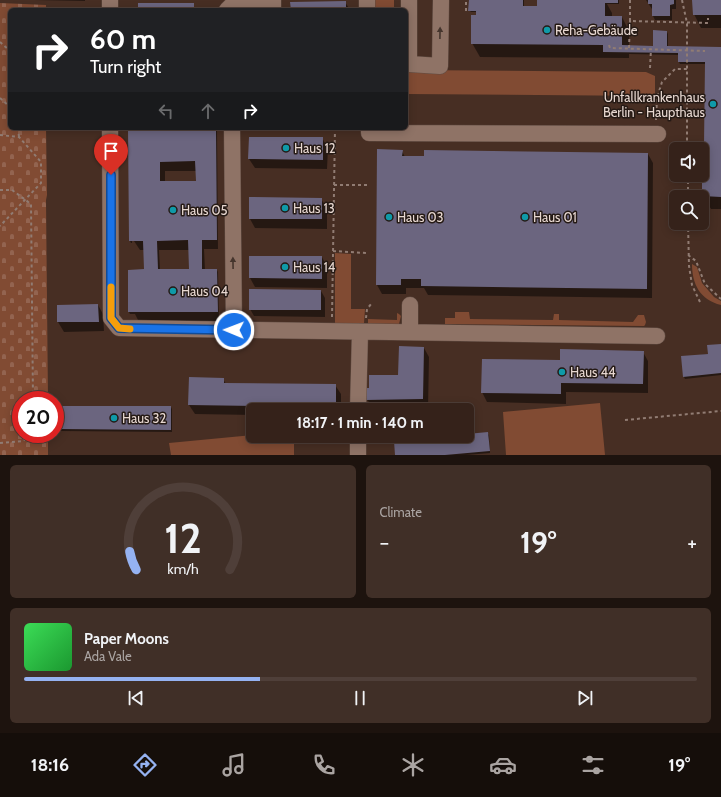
<!DOCTYPE html>
<meta charset="utf-8">
<style>
body{margin:0;font-family:Cabin,sans-serif;background:#402f27;color:#f1f3f6;height:100vh;display:flex;flex-direction:column;font-size:15px;white-space:nowrap}
*{box-sizing:border-box;margin:0}
p{font-size:13px;color:#aaa4a2}
.icon{flex:none;width:22px;height:22px;fill:none;stroke:currentColor;stroke-width:2;stroke-linecap:round;stroke-linejoin:round}
.map{position:relative;height:455px;overflow:hidden}
.panel{display:flex;flex-direction:column;gap:10px;padding:10px;background:#1d130e;flex:1}
.panel>*{flex:none}
.hud{position:absolute;left:8px;top:8px;width:400px;height:122px;border-radius:6px;box-shadow:0 2px 10px #0003,0 0 0 1px #4f3f39;background:#202124;color:#fff;overflow:hidden}
.buttons{position:absolute;left:669px;top:142px;display:grid;gap:8px}
.buttons a{display:grid;place-items:center;width:40px;height:40px;border-radius:6px;background:#35221a;box-shadow:0 2px 10px #0003,0 0 0 1px #4f3f39;font-size:20px}
.speed{position:absolute;left:12px;top:391px;display:flex;gap:8px;font-size:20px;font-weight:700;text-align:center}
.speed>*{display:grid;place-content:center;width:52px;height:52px;border-radius:50%;background:#35221a;box-shadow:0 2px 10px #0003,0 0 0 1px #4f3f39;line-height:1}
.speed .limit{border:6px solid #d22;background:#fff;color:#111}
.pin{position:absolute;display:grid;place-items:center;width:34px;height:34px;color:#fff;margin:-41px -17px;border-radius:50% 50% 50% 0;rotate:-45deg;box-shadow:0 0 4px #0007}
.pin .icon{rotate:45deg}
.me{position:absolute;width:44px;margin:-22px;rotate:271deg;stroke-linejoin:round;filter:drop-shadow(0 0 3px #0008)}
.turn{display:flex;align-items:center;gap:14px;height:84px;padding:0 16px;font-size:18px}
.turn .icon{width:52px;height:52px;stroke-width:2.5}
.turn b{display:block;font-size:28px;line-height:34px}
.lanes{display:flex;align-items:center;height:38px;padding:0 16px;background:#0003;justify-content:center;gap:20px;direction:ltr}
.lanes .off{opacity:.35}
.big{font-size:30px;font-weight:700;line-height:1.1}
.panel .widget{flex:1;display:flex;flex-direction:column;justify-content:center;gap:6px;min-width:0;padding:0 14px;border-radius:6px;background:#402f27}
.panel .dial{align-items:center;gap:0}
.dial svg{height:104px;overflow:visible;fill:none;stroke:#4f3f39;stroke-width:7;stroke-linecap:round;text-anchor:middle}
.dial text{fill:#f1f3f6;stroke:none}
.song{display:flex;align-items:center;gap:12px}
.cover{width:48px;height:48px;border-radius:6px;background:linear-gradient(135deg,hsl(130 70% 55%),hsl(130 70% 35%))}
.played{height:4px;border-radius:2px;background:linear-gradient(90deg,#95b2f1 35%,#4f3f39 35%)}
.keys{display:flex;justify-content:space-around;direction:ltr}
.heat{display:flex;justify-content:space-between;align-items:center;font-size:22px;direction:ltr}
.panel .tiles{flex:1;display:grid;gap:10px;grid-template-columns:1fr 1fr}
.widget:last-child{grid-column:span 2}
.trip{position:absolute;left:246px;top:403px;width:228px;height:40px;border-radius:6px;background:#35221a;box-shadow:0 2px 10px #0003,0 0 0 1px #4f3f39;font-weight:700;line-height:40px;text-align:center}
.menu{display:flex;height:64px;justify-content:space-around;align-items:center;background:#150e0a;color:#aaa4a2}
.menu .icon{width:28px;height:28px}
.menu .current{color:#95b2f1}
.menu b{font-size:18px;color:#f1f3f6}
.map>svg:first-child{display:block}
.grass{fill:#814b33}
.cemetery{fill:url(#cemetery-stones)}
.shadow{fill:#0007;fill-rule:evenodd}
.building{fill:#6b657f;fill-rule:evenodd}
.lines{fill:none;stroke-linecap:round;stroke-linejoin:round}
.minor-casing{stroke:#604c43;stroke-width:17}
.path{stroke:#917c73;stroke-width:2;stroke-dasharray:3 3;stroke-linecap:butt}
.minor{stroke:#8f7366;stroke-width:16}
.oneway{fill:#45352d}
.route-casing{stroke:#114b97;stroke-width:10}
.route{stroke:#1a73e8;stroke-width:7}
.slow{stroke:#f59e0b;stroke-width:7}
.culture-dot{fill:#0f9aa8;stroke:#251a15;stroke-width:1.5}
.labels{text-anchor:middle;dominant-baseline:central;stroke-width:3;stroke-linejoin:round;paint-order:stroke}
.poi-label{font-size:13px;fill:#e7d7d0;stroke:#251a15;text-anchor:start}
</style>
<div class="map">
<svg width="721" height="455" viewBox="0 0 721 455">
<defs>
<pattern id="cemetery-stones" width="16" height="16" patternUnits="userSpaceOnUse"><rect width="16" height="16" fill="#814b33"/><path d="M2 7V4a2 2 0 0 1 4 0v3zM10 15v-3a2 2 0 0 1 4 0v3z" fill="#936450"/></pattern>
</defs>
<rect width="100%" height="100%" fill="#472e23"/>
<path class="grass" d="M 374,0 L 394,0 L 394,10 L 374,10 Z
M 406,70 L 646,72 L 655,76 L 655,96 L 406,94 Z
M 335,253 L 351,254 L 351,309 L 365,309 L 364,323 L 335,323 Z
M 692,264 L 697,267 L 702,283 L 714,297 L 721,301 L 721,305 C 700,300 692,284 692,264 Z
M 455,312 L 469,312 L 470,319 L 553,320 L 554,314 L 559,314 L 559,320 L 633,322 L 638,315 L 644,315 L 646,322 L 645,325 L 644,326 L 445,324 L 445,318 L 455,318 Z
M 397,313 L 399,314 L 401,316 L 399,324 L 368,324 L 368,319 L 397,320 Z
M 600,403 L 605,455 L 506,455 L 503,412 Z
M 253,435 L 253,436 L 294,436 L 294,455 L 171,455 L 169,443 Z"/>
<path class="cemetery" d="M 0,3 L 46,5 L 46,10 L 10,10 L 10,128 L 46,128 L 47,195 L 46,200 L 48,400 L 21,400 L 21,434 L 48,434 L 48,455 L 0,455 Z"/>
<path class="shadow" d="M 34,0 L 85,0 L 85,1 Z
M 469,0 L 524,0 L 524,7 L 538,7 L 538,0 L 619,0 L 619,4 L 607,4 L 612,13 L 612,17 L 622,17 L 629,31 L 629,46 L 654,47 L 667,32 L 668,34 L 668,47 L 721,48 L 721,209 L 711,209 L 703,196 L 703,175 L 702,175 L 702,149 L 693,149 L 705,146 L 706,64 L 680,64 L 679,62 L 679,55 L 629,54 L 629,58 L 480,57 L 472,43 L 477,14 L 476,12 L 471,12 L 469,10 Z
M 646,0 L 676,0 L 676,9 L 672,9 L 672,20 L 655,20 L 653,16 L 653,9 L 652,9 Z
M 694,0 L 721,0 L 721,28 L 701,28 L 694,14 Z
M 345,2 L 350,10 L 292,10 Z
M 129,128 L 217,128 L 218,249 L 204,249 L 205,270 L 217,270 L 218,272 L 219,321 L 139,322 L 135,314 L 130,314 L 129,312 L 129,271 L 145,270 L 144,250 L 140,250 L 134,241 L 132,241 L 132,243 L 131,243 L 130,241 ZM 165,171 L 196,171 L 197,182 L 165,182 ZM 159,250 L 190,250 L 190,270 L 160,270 Z
M 322,138 L 328,148 L 327,169 L 255,168 L 249,159 Z
M 402,151 L 405,157 L 648,154 L 653,163 L 652,298 L 428,295 L 424,288 L 406,288 L 406,294 L 382,294 L 377,285 Z
M 321,199 L 327,208 L 327,229 L 255,228 L 250,219 Z
M 250,257 L 322,257 L 327,267 L 327,288 L 255,287 L 250,278 Z
M 321,291 L 325,298 L 325,317 L 254,316 L 250,309 Z
M 98,305 L 103,314 L 104,331 L 64,332 L 58,322 L 58,306 Z
M 721,345 L 721,375 L 685,379 L 684,377 L 682,357 L 709,354 Z
M 424,348 L 429,357 L 428,409 L 404,409 L 400,402 L 369,402 L 367,400 L 399,376 Z
M 643,352 L 648,361 L 648,393 L 566,392 L 566,404 L 487,402 L 482,392 L 561,361 Z
M 223,379 L 226,384 L 335,385 L 341,394 L 341,410 L 253,410 L 253,415 L 195,414 L 189,405 Z
M 171,407 L 172,409 L 172,432 L 60,431 L 59,429 Z
M 487,433 L 489,435 L 490,453 L 466,455 L 396,455 L 458,436 L 467,436 L 467,435 Z"/>
<path class="building" d="M 469,0 L 523,0 L 523,6 L 537,6 L 537,0 L 618,0 L 618,3 L 605,3 L 605,16 L 622,16 L 622,45 L 653,46 L 653,30 L 667,31 L 667,46 L 721,47 L 721,197 L 702,196 L 702,149 L 692,149 L 692,145 L 704,145 L 705,62 L 678,62 L 678,53 L 603,52 L 603,45 L 471,44 L 471,15 L 476,15 L 476,11 L 468,11 Z
M 648,0 L 674,0 L 674,4 L 670,5 L 670,16 L 652,16 L 652,4 L 648,4 Z
M 692,0 L 721,0 L 721,15 L 693,15 Z
M 346,1 L 346,10 L 291,10 L 290,2 Z
M 138,3 L 194,3 L 194,10 L 138,10 Z
M 128,128 L 216,128 L 217,240 L 202,240 L 202,269 L 217,269 L 218,312 L 128,312 L 128,270 L 144,269 L 143,241 L 129,241 ZM 195,161 L 196,181 L 160,181 L 160,162 ZM 188,240 L 189,269 L 158,269 L 157,241 Z
M 249,137 L 323,137 L 323,160 L 248,159 Z
M 377,149 L 403,150 L 402,156 L 424,156 L 424,150 L 648,153 L 647,289 L 421,286 L 421,279 L 401,279 L 401,285 L 376,285 Z
M 249,197 L 322,198 L 322,219 L 249,219 Z
M 249,256 L 322,256 L 322,279 L 249,278 Z
M 249,289 L 321,290 L 321,310 L 249,310 Z
M 98,304 L 99,322 L 57,322 L 57,305 Z
M 721,344 L 721,373 L 683,377 L 681,356 L 708,354 L 707,345 Z
M 399,346 L 424,347 L 423,399 L 366,400 L 366,388 L 369,388 L 369,375 L 398,375 Z
M 560,349 L 644,351 L 643,384 L 561,383 L 561,394 L 481,393 L 482,359 L 560,360 Z
M 189,377 L 224,378 L 224,383 L 336,384 L 336,407 L 188,405 Z
M 58,406 L 171,406 L 171,430 L 58,429 Z
M 488,432 L 490,451 L 445,455 L 395,455 L 394,441 L 447,436 L 467,436 L 467,434 Z"/>
<g class="lines">
<defs>
<path id="minor" d="M 110,0 L 110,10
M 367,0 L 367,10
M 409,0 L 409,64 L 440,66 L 441,0
M 227,10 L 236,1 L 273,0 L 273,10
M 110,128 L 111,318 L 119,328 L 657,336
M 232,128 L 234,330
M 369,128 L 369,133 L 658,134
M 410,305 L 410,332
M 358,410 L 360,332
M 358,455 L 358,436"/>
</defs>
<use href="#minor" class="minor-casing"/>
<path class="path" d="M 682,0 L 687,23 L 687,149
M 466,11 L 466,0
M 630,21 L 630,0
M 0,42 L 9,50 L 10,58
M 609,45 L 610,48 L 705,51
M 629,48 L 630,21 L 708,23 L 708,18
M 650,68 L 651,49
M 0,98 L 10,107
M 656,120 L 657,98 L 662,82 L 675,69 L 687,69
M 18,128 L 19,137
M 0,135 L 19,137 L 41,162 L 41,183 L 0,226
M 688,175 L 688,197
M 334,185 L 367,185
M 0,190 L 12,190 L 31,204 L 33,400
M 688,223 L 689,266 L 692,285 L 700,302
M 333,251 L 366,253
M 688,255 L 696,261 L 705,284 L 721,299
M 332,317 L 335,128
M 366,318 L 367,309 L 372,303
M 625,420 L 721,411
M 0,443 L 23,441 L 31,434"/>
<use href="#minor" class="minor"/>
</g>
<defs><path id="oneway-solid" d="M-6-.8H1V-3.2L6.5 0L1 3.2V.8H-6Z"/></defs>
<g class="oneway">
<use href="#oneway-solid" transform="translate(440 33) rotate(-89)"/>
<use href="#oneway-solid" transform="translate(233 263) rotate(-91)"/>
</g>
<g class="lines">
<defs>
<path id="route" d="M 111,175 L 111,318 L 119,328 L 234,330"/>
</defs>
<use href="#route" class="route-casing"/>
<use href="#route" class="route"/>
<path class="slow" d="M 111,287 L 111,318 L 119,328 L 130,329"/>
</g>
<g class="culture-dot">
<circle cx="547" cy="30" r="4"/>
<circle cx="713" cy="104" r="4"/>
<circle cx="286" cy="148" r="4"/>
<circle cx="285" cy="208" r="4"/>
<circle cx="173" cy="210" r="4"/>
<circle cx="389" cy="217" r="4"/>
<circle cx="525" cy="217" r="4"/>
<circle cx="285" cy="267" r="4"/>
<circle cx="173" cy="291" r="4"/>
<circle cx="562" cy="372" r="4"/>
<circle cx="114" cy="418" r="4"/>
</g>
<g class="labels">
<g class="poi-label">
<text x="555" y="30">Reha-Gebäude</text>
<text x="705" y="97" text-anchor="end">Unfallkrankenhaus<tspan x="705" dy="15">Berlin - Haupthaus</tspan></text>
<text x="294" y="148">Haus 12</text>
<text x="293" y="208">Haus 13</text>
<text x="181" y="210">Haus 05</text>
<text x="397" y="217">Haus 03</text>
<text x="533" y="217">Haus 01</text>
<text x="293" y="267">Haus 14</text>
<text x="181" y="291">Haus 04</text>
<text x="570" y="372">Haus 44</text>
<text x="122" y="418">Haus 32</text>
</g>
</g>
</svg>
<div class="buttons">
<a><svg class="icon" aria-label="sound" viewBox="0 0 24 24"><path d="M4 9h4l5-4v14l-5-4H4zM17 9q2 3 0 6"/></svg></a>
<a><svg class="icon" aria-label="search" viewBox="0 0 24 24"><circle cx="10" cy="10" r="6"/><path d="M15 15l6 6"/></svg></a>
</div>
<div class="speed"><div class="limit">20</div></div>
<div class="pin" style="left:111px;top:175px;background:#d93025"><svg class="icon" aria-label="arrive" viewBox="0 0 24 24"><path d="M6 21V4h12l-3 4 3 4H6"/></svg></div>
<svg class="me" style="left:234px;top:330px" viewBox="-20 -20 40 40"><circle r="17" fill="#1a73e8" stroke="#fff" stroke-width="3"/><path d="M0-11L8 9 0 5-8 9z" fill="#fff"/></svg>
<div class="trip">18:17 · 1 min · 140 m</div>
<div class="hud">
<div class="turn"><svg class="icon" aria-label="right" viewBox="0 0 24 24"><path d="M7 20v-9h11M14 6l5 5-5 5"/></svg><div><b>60 m</b>Turn right</div></div>
<div class="lanes"><svg class="icon off" aria-label="left" viewBox="0 0 24 24"><path d="M17 20v-9H6M10 6l-5 5 5 5"/></svg><svg class="icon off" aria-label="ahead" viewBox="0 0 24 24"><path d="M12 20V5M6 11l6-6 6 6"/></svg><svg class="icon" aria-label="right" viewBox="0 0 24 24"><path d="M7 20v-9h11M14 6l5 5-5 5"/></svg></div>
</div>
</div>
<section class="panel">
<div class="tiles">
<div class="widget dial"><svg viewBox="0 0 100 80">
<path d="M14 69A42 42 0 1 1 86 69"/>
<path d="M14 69A42 42 0 0 1 9 55" stroke="#95b2f1"/>
<text x="50" y="56" font-size="32" font-weight="700">12</text>
<text x="50" y="72" font-size="11">km/h</text>
</svg></div>
<div class="widget"><p>Climate</p>
<div class="heat"><a>−</a><b class="big">19°</b><a>+</a></div>
</div>
<div class="widget">
<div class="song"><i class="cover"></i><div><b>Paper Moons</b><p>Ada Vale</p></div></div>
<div class="played"></div>
<div class="keys"><svg class="icon" aria-label="previous" viewBox="0 0 24 24"><path d="M18 5L8 12l10 7zM5 5v14"/></svg><svg class="icon" aria-label="pause" viewBox="0 0 24 24"><path d="M8 5v14M16 5v14"/></svg><svg class="icon" aria-label="next" viewBox="0 0 24 24"><path d="M6 5l10 7-10 7zM19 5v14"/></svg></div>
</div>
</div>
</section>
<nav class="menu">
<b>18:16</b>
<svg class="icon current" aria-label="directions" viewBox="0 0 24 24"><path d="M12 3l9 9-9 9-9-9zM9 14v-3h6M13 9l2 2-2 2"/></svg>
<svg class="icon" aria-label="music" viewBox="0 0 24 24"><path d="M9 18V5l10-2v13"/><circle cx="6" cy="18" r="3"/><circle cx="16" cy="16" r="3"/></svg>
<svg class="icon" aria-label="phone" viewBox="0 0 24 24"><path d="M5 4h4l2 5-3 2q2 4 5 5l2-3 5 2v4C11 20 4 13 5 4z"/></svg>
<svg class="icon" aria-label="climate" viewBox="0 0 24 24"><path d="M12 3v18M4 7l16 10M4 17L20 7"/></svg>
<svg class="icon" aria-label="car" viewBox="0 0 24 24"><path d="M5 17H2v-5l4-1 3-4h7l3 4 3 1v5h-3M9 17h6M6 11h13"/><circle cx="7" cy="17" r="2"/><circle cx="17" cy="17" r="2"/></svg>
<svg class="icon" aria-label="filters" viewBox="0 0 24 24"><path d="M4 7h16M4 17h16"/><circle cx="9" cy="7" r="2"/><circle cx="15" cy="17" r="2"/></svg>
<b>19°</b>
</nav>
